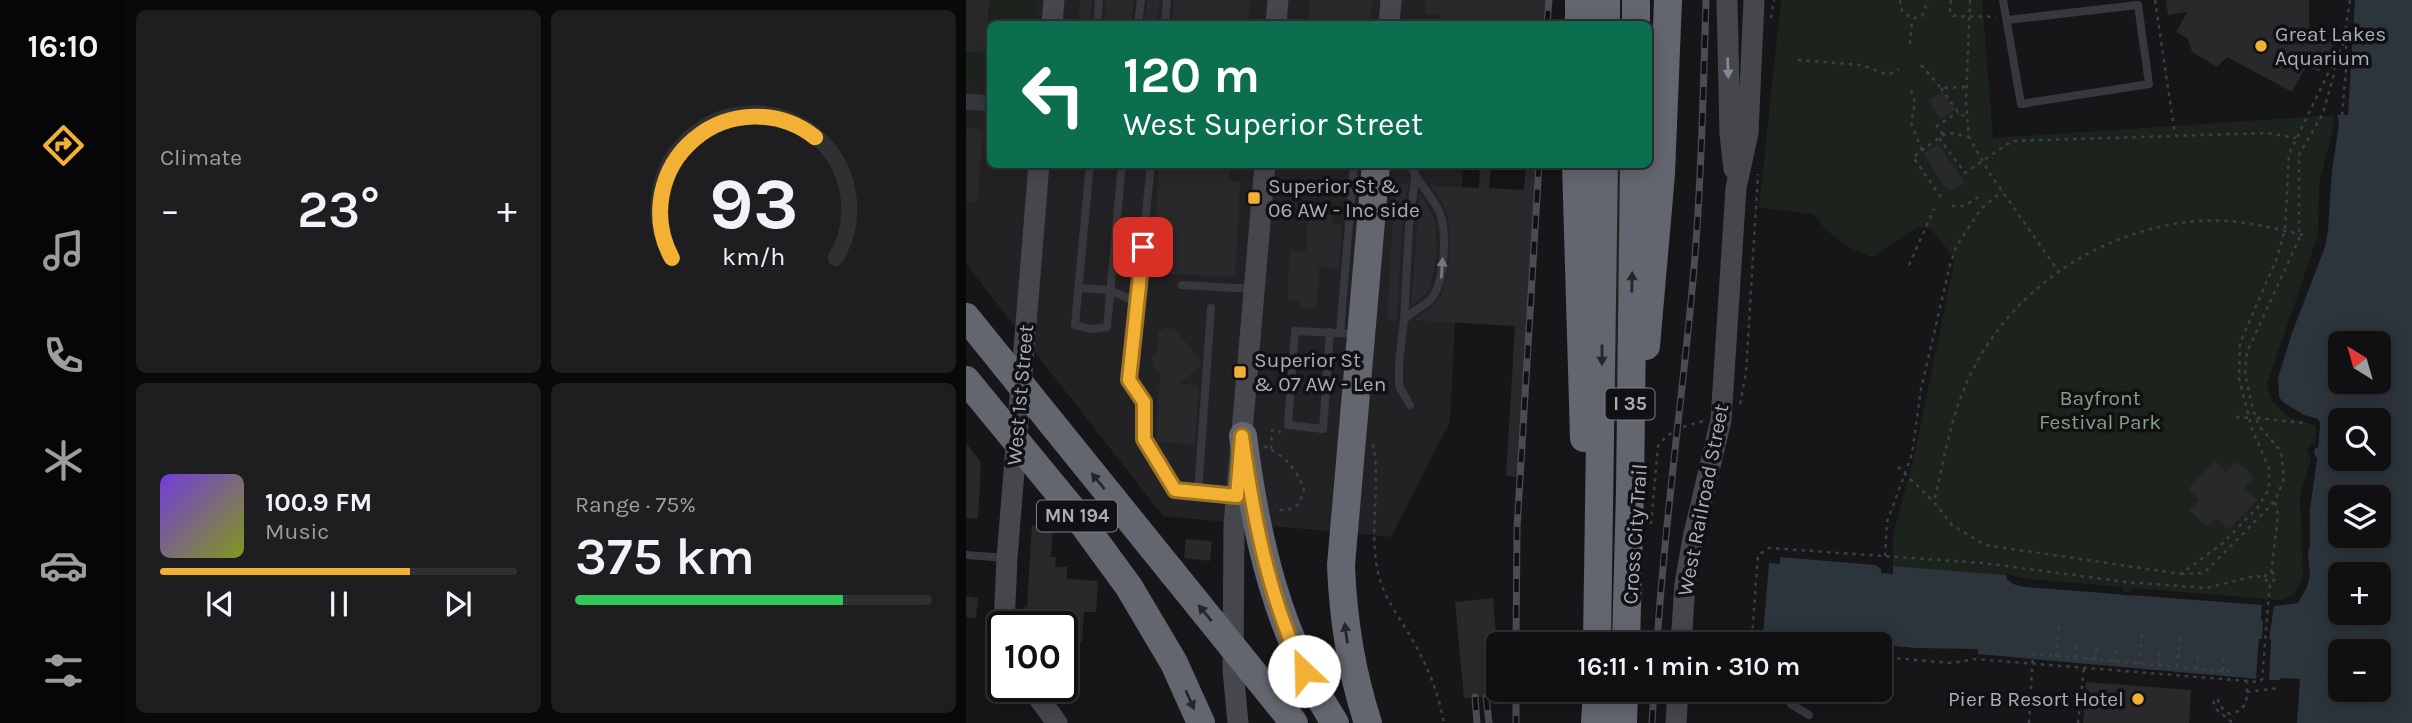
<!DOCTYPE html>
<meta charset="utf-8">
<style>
body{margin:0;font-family:Karla,sans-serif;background:#1e1e20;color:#f1f3f6;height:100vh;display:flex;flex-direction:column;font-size:26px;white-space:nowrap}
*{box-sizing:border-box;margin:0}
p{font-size:23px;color:#9c9d9f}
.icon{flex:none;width:38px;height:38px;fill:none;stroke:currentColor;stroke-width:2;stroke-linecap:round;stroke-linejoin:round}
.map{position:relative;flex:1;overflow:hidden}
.details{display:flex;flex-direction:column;gap:10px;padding:10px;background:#09090a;width:840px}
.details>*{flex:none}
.guide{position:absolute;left:21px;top:21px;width:665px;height:147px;border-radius:10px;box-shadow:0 4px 18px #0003,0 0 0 2px #303032;background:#0b6e4f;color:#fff;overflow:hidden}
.needle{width:46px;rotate:323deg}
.buttons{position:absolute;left:1362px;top:331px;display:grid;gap:14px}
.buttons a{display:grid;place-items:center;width:63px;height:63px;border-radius:10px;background:#101012;box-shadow:0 4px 18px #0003,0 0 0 2px #303032;font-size:35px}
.speed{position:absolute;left:21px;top:611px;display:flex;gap:14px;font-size:35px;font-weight:700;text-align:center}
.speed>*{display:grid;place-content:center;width:91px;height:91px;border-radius:50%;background:#101012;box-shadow:0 4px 18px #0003,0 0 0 2px #303032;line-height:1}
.speed .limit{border:4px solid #111;border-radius:10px;background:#fff;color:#111}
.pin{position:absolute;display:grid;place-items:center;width:60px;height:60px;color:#fff;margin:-30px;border-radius:14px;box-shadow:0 4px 10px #0006}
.me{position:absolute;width:77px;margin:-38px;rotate:336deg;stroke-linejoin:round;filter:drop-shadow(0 0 5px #0008)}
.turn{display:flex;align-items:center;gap:24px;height:147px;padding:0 21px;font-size:32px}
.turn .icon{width:91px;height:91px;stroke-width:2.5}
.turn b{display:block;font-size:49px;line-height:60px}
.big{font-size:52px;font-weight:600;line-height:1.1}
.details .card{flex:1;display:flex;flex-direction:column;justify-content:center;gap:10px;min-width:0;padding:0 24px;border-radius:10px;background:#1e1e20}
.details .dial{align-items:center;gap:0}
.dial svg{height:182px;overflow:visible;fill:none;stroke:#303032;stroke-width:7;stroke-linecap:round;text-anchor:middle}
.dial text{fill:#f1f3f6;stroke:none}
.song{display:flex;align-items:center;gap:21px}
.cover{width:84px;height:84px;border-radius:10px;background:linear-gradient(135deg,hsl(260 70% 55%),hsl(70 70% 35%))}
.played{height:7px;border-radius:4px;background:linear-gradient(90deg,#f2b134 70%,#303032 70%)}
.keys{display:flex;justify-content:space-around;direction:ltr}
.heat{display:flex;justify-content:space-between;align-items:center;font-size:38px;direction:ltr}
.charge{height:10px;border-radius:5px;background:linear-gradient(90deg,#34c759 75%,#303032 0)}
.details .tiles{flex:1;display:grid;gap:10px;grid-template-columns:repeat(2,1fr)}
.trip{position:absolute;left:520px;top:632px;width:406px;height:70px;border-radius:10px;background:#101012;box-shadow:0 4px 18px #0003,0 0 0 2px #303032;font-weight:600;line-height:70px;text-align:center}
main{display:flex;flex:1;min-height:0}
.dock{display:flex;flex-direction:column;width:126px;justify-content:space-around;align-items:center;background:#060607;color:#9c9d9f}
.dock .icon{width:49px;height:49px}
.dock .active{color:#f2b134}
.dock b{font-size:32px;color:#f1f3f6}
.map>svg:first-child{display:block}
.built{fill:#222225}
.green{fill:#1c231d}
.water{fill:#2c353c;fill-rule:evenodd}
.pier{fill:#161618}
.building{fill:#29292c}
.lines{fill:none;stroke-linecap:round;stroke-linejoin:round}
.path{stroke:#3d3f44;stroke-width:2.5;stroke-dasharray:3.5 5;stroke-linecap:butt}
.lane{stroke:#37383d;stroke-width:8}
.street{stroke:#37383d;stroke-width:16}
.secondary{stroke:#45474d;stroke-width:21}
.highway{stroke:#63666e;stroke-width:28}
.rail-casing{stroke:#4a4c52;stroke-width:7}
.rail{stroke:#111113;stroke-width:4.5;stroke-dasharray:13;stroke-linecap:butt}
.highway-bridge{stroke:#63666e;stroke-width:28}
.oneway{fill:#858993}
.oneway2{fill:#757881}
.oneway3{fill:#26262a}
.route-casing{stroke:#9d7322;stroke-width:18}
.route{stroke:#f2b134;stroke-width:12}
.poi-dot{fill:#f2b134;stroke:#111113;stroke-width:2.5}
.labels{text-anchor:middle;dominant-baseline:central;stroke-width:7;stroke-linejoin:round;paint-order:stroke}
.shield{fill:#111113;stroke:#7b7e86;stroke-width:2}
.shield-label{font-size:19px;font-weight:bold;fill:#a8adb8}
.poi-label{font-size:21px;fill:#a8adb8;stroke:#111113;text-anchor:start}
.street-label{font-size:21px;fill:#a8adb8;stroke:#111113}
.park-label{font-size:21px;fill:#7fa381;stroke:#111113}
</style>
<main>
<nav class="dock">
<b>16:10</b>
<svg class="icon active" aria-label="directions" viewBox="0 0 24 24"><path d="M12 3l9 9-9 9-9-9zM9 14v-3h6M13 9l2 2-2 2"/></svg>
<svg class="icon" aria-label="music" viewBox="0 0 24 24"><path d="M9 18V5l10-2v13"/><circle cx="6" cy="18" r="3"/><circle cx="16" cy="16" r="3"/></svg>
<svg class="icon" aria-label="phone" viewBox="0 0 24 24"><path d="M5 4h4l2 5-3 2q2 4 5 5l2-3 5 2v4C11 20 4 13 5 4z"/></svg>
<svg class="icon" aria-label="climate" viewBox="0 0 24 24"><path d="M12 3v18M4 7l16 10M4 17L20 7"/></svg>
<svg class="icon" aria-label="car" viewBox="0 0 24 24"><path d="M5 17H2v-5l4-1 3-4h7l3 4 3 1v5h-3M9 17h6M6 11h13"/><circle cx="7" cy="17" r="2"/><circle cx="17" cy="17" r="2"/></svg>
<svg class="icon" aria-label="filters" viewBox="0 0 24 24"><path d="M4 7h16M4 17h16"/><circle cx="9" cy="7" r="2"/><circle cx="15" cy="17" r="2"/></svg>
</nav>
<section class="details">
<div class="tiles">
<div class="card"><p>Climate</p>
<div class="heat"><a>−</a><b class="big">23°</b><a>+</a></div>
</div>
<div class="card dial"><svg viewBox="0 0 100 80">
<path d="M14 69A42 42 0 1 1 86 69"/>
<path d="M14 69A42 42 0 0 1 77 16" stroke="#f2b134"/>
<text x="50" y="56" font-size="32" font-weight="700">93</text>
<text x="50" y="72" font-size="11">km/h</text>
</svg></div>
<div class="card">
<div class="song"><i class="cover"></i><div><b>100.9 FM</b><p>Music</p></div></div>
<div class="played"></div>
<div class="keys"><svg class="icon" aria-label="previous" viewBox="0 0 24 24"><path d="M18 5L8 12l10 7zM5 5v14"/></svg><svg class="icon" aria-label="pause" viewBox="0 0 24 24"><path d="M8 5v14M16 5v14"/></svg><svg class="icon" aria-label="next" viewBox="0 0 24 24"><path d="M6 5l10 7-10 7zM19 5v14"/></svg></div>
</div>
<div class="card"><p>Range · 75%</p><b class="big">375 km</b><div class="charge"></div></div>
</div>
</section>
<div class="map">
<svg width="1446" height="723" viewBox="0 0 1446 723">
<rect width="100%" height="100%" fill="#161618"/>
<path class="built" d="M 0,0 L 505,0 L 504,24 L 24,24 L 24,164 L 497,165 L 484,422 L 425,537 L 197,516 L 0,264 Z"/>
<path class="green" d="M 0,0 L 70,0 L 68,24 L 24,24 L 24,84 L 0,82 Z
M 815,0 L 1016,0 L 1027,138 L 1371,115 L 1354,423 L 1349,458 L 1340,577 L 1328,599 L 1314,603 L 1167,596 L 1061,582 L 1041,575 L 927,566 L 927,535 L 948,457 L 989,259 L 964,228 L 953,227 L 906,257 C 881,248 863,236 847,214 L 793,208 Z
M 657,164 L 653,409 L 647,409 L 650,165 Z"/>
<path class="water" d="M 1389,0 L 1446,0 L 1446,723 L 1331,723 L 1334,679 L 1314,678 L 1314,680 L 1303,680 L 797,635 L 803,563 L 814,564 L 814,557 L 909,565 L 915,569 L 915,573 L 927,574 L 927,566 L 1041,575 L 1061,582 L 1166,596 L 1167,591 L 1314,603 L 1328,599 L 1340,577 L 1338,495 L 1349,458 L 1346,448 L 1352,447 L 1354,423 L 1347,422 L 1309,399 L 1305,384 L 1355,236 L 1371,115 L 1382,115 ZM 1374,343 L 1412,343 L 1412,382 L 1374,382 ZM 1374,420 L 1412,420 L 1412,458 L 1374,458 ZM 1374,497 L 1412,497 L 1412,536 L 1374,536 ZM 1374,574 L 1412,574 L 1412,612 L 1374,612 ZM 1374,651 L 1412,651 L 1412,690 L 1374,690 Z"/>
<path class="pier" d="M 1368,115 L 1371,115 L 1373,124 L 1366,171 L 1362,230 L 1359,247 L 1326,333 L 1312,378 L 1313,397 L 1317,402 L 1338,415 L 1352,419 L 1354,423 L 1352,448 L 1349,448 L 1348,453 L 1351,459 L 1344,510 L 1344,546 L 1342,553 L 1344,576 L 1341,587 L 1332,603 L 1308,606 L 1303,639 L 1305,640 L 1303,680 L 1290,679 L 1293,639 L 1296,639 L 1297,621 L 1295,620 L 1296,605 L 1059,587 L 1047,584 L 1041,579 L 1040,574 L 1062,579 L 1156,587 L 1158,592 L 1163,592 L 1167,588 L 1314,600 L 1326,596 L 1337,577 L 1334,495 L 1345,459 L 1341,450 L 1344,445 L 1349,444 L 1350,426 L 1321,416 L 1306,401 L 1301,384 L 1352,235 L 1353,183 L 1367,130 Z
M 914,645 L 950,648 L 1011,649 L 1012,651 L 1012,654 L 1000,656 L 914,649 Z"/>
<path class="building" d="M 0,0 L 23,0 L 19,53 L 0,52 Z
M 114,0 L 126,0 L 125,24 L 112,24 Z
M 140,0 L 168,0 L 166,24 L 138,24 Z
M 181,0 L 194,0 L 191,24 L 179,24 Z
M 208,0 L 284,0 L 282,24 L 206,20 Z
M 344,0 L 406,0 L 403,24 L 342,24 Z
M 460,0 L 582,0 L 580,24 L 474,24 L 474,15 L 459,14 Z
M 1200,0 L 1343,0 L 1343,27 L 1369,41 L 1353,72 L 1340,66 L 1326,92 L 1261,57 L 1251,67 L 1226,52 L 1222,39 L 1210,32 L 1221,12 L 1202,15 Z
M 976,91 L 989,109 L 975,119 L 962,101 Z
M 0,128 L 18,129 L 11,203 L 0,202 Z
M 972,144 L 999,182 L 985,192 L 981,186 L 979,187 L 958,154 Z
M 193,164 L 264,164 L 263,181 L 274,182 L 269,277 L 187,273 Z
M 514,164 L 525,164 L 523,188 L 558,190 L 560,164 L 572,164 L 552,477 L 540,476 L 549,326 L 447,320 L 466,307 L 475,296 L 484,257 L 482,217 L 476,202 L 464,185 L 513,188 Z
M 429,183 L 442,184 L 436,227 L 431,319 L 421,319 Z
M 454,193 L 469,221 L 471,256 L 463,290 L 457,297 L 445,305 Z
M 342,214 L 366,215 L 365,223 L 376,224 L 373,268 L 353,267 L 351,308 L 333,307 L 334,300 L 321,300 L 324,251 L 340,252 Z
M 198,328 L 209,329 L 235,361 L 234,367 L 212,384 L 233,385 L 229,444 L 190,442 L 194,375 L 185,364 L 188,362 L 184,357 L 191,352 L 192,333 Z
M 0,443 L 15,462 L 12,519 L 0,518 Z
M 1248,461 L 1260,472 L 1271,461 L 1288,477 L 1278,488 L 1291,500 L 1263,530 L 1250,518 L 1241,527 L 1223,510 L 1233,500 L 1222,489 Z
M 66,525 L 87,526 L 85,557 L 90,557 L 89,567 L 101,567 L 101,579 L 132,581 L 130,612 L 118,612 L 116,642 L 96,641 L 96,626 L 56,626 L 58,607 L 61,607 Z
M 220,539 L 246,541 L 244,561 L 218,558 Z
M 0,596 L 12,598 L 10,618 L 0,617 Z
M 527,598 L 532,660 L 532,696 L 498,698 L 489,602 Z
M 1120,682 L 1225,690 L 1223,723 L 1117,723 Z"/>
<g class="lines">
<path class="path" d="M 934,0 L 936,11 L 946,19 L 956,16 L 962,0
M 985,0 L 984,12 L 987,16 L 1030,17
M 1004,0 L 1000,102 L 1003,137 L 1024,174 L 1093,272
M 1189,0 L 1209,135
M 805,18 L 808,0
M 944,44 L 946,19
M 832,60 L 896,65 L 916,73 L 926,73 L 933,69
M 955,65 L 975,88 L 1001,87
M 975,88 L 994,115 L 1001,116
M 945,90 L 949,102 L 945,123 L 956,151
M 1376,115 L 1382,48 L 1379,47
M 977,134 L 971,126 L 992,112
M 973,138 L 999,173 L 1046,141 L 1301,133 L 1330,138
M 975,197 L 947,157 L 977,135 L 984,133 L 1003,137
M 986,206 L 998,206 L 1017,194
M 1337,235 C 1302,227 1268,218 1232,221 C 1131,229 1036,295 998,389 C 983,425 977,465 968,502 L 986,525 L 1019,545 L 1215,574 L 1257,543 L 1292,507 L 1303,489 L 1303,468 L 1286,429 L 1273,378 L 1274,343 L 1311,258 L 1319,229 L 1323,154 L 1369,59 L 1377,46 L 1384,0
M 943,265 L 968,209
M 774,404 L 780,373 L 792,174
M 1270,417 L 1284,418
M 1291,418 L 1339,423
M 407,444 C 416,489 400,538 415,583 C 421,601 433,617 443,634 C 460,662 472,691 478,723
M 298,446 C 319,456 330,468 338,489 L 333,504 C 324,509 317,514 309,506
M 305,449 L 306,430 L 315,432
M 932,467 L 968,502
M 685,524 L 692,446 C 704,429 719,426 738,421
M 919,556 L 921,522 L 946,454 L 955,389 L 984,265 L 991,245 L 1015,209 L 1036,191
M1299 577a5 5 0 1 1 10 0a5 5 0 1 1-10 0Z
M 1305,573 L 1312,516 L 1309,501
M 1215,574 L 1237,573 L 1243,568 L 1309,501 L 1318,479 L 1315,451 L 1293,426 L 1287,410 L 1279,373 L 1281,352 L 1333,239 L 1333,155 L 1357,113 L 1368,74 L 1369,63
M 790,644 L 786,638 L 792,555 L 803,548 L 1017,563 L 1160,582 L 1241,588 L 1288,576 L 1299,577
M 1090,656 L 1093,626
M 914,657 L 986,663 L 1010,659 L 1293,682 L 1296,679 L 1304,582
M 1110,658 L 1111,643
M 1129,660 L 1131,644
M 1148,662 L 1150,646
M 1173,664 L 1176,634
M 1193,665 L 1194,650
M 1211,667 L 1214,637
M 1231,669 L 1232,653
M 1257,671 L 1258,656
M 1281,692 L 1313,688
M 1252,699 C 1253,707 1258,710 1264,714 C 1283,710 1281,697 1281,682
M 1247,701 L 1251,710 L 1267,723
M 1063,723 L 1067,654 L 1268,672
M 1112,723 L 1118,668"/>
<path class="lane" d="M 1037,0 L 1055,104 L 1183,84 L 1172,5 L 1041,20
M 131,24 L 133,0
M 172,24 L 175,0
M 199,24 L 201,0
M 124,164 L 109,325 L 124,329 L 141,327 L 156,164
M 185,164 L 163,380 L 178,402 L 178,439 L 209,490 L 268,496
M 216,285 L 286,289
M 113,288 L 143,290 L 171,302
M 438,320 C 447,310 457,307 464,300 C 479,285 482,229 473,211 C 465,194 451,183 444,164
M 364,332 L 357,429 L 322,425 L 329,331 C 350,332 371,333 391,334
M 374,333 L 388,164
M 444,405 L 433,386 L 433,362 L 438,320 L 443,227 L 449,178
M 232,492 L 245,308
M 0,555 L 41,558
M 862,644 L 864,641
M 827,690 L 825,704 L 843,715"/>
<path class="street" d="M 0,102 L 24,103"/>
<path class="secondary" d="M 761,0 L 764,134 L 768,169
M 86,24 L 88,0
M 310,24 L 312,0
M 423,24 L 425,0
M 38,626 L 41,558 L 73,164
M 715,644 L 719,584 L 727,538 L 755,420 L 770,188 L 782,133 L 788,0
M 64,686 L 91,723
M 272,723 L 267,670 L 268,525 L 299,164
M 710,723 L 712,690"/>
<path class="highway" d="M 613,24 L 613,0
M 640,24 L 640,0
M 670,24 L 670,0
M 610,164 L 618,438
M 0,317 L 206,572
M 680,346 L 695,174 L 702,0
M 0,380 L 106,509 L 163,587 L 208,663 L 235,723
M 277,436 C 290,539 312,635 369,723
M 631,644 L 638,164
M 660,644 L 664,490 L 668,164
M 402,723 C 385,671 377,620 375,565 L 410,164
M 629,723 L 631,690
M 657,723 L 658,690"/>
<defs>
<path id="rail" d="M 581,24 L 583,0
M 550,644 L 551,528 L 573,164
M 691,644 C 698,529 714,416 725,301 C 735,201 737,100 740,0
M 550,690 L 550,723
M 509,697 L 511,723
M 520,697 L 523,723
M 686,723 L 688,690"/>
</defs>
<use href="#rail" class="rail-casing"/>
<use href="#rail" class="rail"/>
<path class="highway-bridge" d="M 206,572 L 328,723"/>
</g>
<defs><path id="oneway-solid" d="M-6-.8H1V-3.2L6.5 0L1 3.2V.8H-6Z" transform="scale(1.75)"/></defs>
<use class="oneway" href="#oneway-solid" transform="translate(762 68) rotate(88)"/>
<use class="oneway2" href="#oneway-solid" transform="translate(476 268) rotate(-86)"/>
<g class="oneway3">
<use href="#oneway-solid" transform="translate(666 282) rotate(-89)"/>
<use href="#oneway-solid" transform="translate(636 355) rotate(90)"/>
<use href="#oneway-solid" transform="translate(132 481) rotate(-129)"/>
<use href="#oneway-solid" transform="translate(239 613) rotate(-129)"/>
<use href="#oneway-solid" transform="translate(380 633) rotate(-98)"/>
<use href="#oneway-solid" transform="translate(224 700) rotate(66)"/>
</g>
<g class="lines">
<defs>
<path id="route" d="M 177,247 L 163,380 L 178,402 L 178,439 L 209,490 L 271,496 L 276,436 C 287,516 303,599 338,671"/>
</defs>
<use href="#route" class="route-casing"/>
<use href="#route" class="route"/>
</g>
<g class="poi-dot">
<circle cx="1295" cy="46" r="7"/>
<rect x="281" y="191" width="14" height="14" rx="3.5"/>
<rect x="267" y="365" width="14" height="14" rx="3.5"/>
<circle cx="1172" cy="699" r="7"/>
</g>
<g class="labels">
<g class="shield">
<rect x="639.5" y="388.5" width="49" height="31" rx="5"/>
<rect x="71" y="500.5" width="80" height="31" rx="5"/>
</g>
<g class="shield-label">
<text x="664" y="404">I 35</text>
<text x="111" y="516">MN 194</text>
</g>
<g class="poi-label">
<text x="1309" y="34">Great Lakes<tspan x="1309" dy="24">Aquarium</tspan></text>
<text x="302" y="186">Superior St &amp;<tspan x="302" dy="24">06 AW - Inc side</tspan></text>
<text x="288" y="360">Superior St<tspan x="288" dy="24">&amp; 07 AW - Len</tspan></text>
<text x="1158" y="699" text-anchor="end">Pier B Resort Hotel</text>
</g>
<g class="street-label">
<text transform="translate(54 395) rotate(-85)">West 1st Street</text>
<text transform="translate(737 500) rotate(-79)">West Railroad Street</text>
<text transform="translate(669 534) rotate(-86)">Cross City Trail</text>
</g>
<g class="park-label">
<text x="1134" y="398">Bayfront<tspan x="1134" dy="24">Festival Park</tspan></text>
</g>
</g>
</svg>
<div class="buttons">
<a><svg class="needle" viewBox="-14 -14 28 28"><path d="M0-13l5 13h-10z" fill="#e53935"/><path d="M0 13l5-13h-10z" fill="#9c9d9f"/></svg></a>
<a><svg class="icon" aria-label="search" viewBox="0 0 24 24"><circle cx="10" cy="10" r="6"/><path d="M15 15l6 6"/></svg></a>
<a><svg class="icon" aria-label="layers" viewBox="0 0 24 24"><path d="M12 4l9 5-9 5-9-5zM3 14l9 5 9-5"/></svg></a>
<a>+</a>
<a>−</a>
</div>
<div class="speed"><div class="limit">100</div></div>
<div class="pin" style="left:177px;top:247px;background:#d93025"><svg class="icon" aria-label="arrive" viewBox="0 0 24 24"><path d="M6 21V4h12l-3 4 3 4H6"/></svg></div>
<svg class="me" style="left:338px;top:671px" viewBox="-20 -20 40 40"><circle r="19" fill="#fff"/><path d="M0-13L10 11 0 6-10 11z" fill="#f2b134"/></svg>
<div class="trip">16:11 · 1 min · 310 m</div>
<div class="guide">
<div class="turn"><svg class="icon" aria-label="left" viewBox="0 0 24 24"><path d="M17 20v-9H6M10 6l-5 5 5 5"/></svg><div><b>120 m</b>West Superior Street</div></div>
</div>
</div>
</main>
